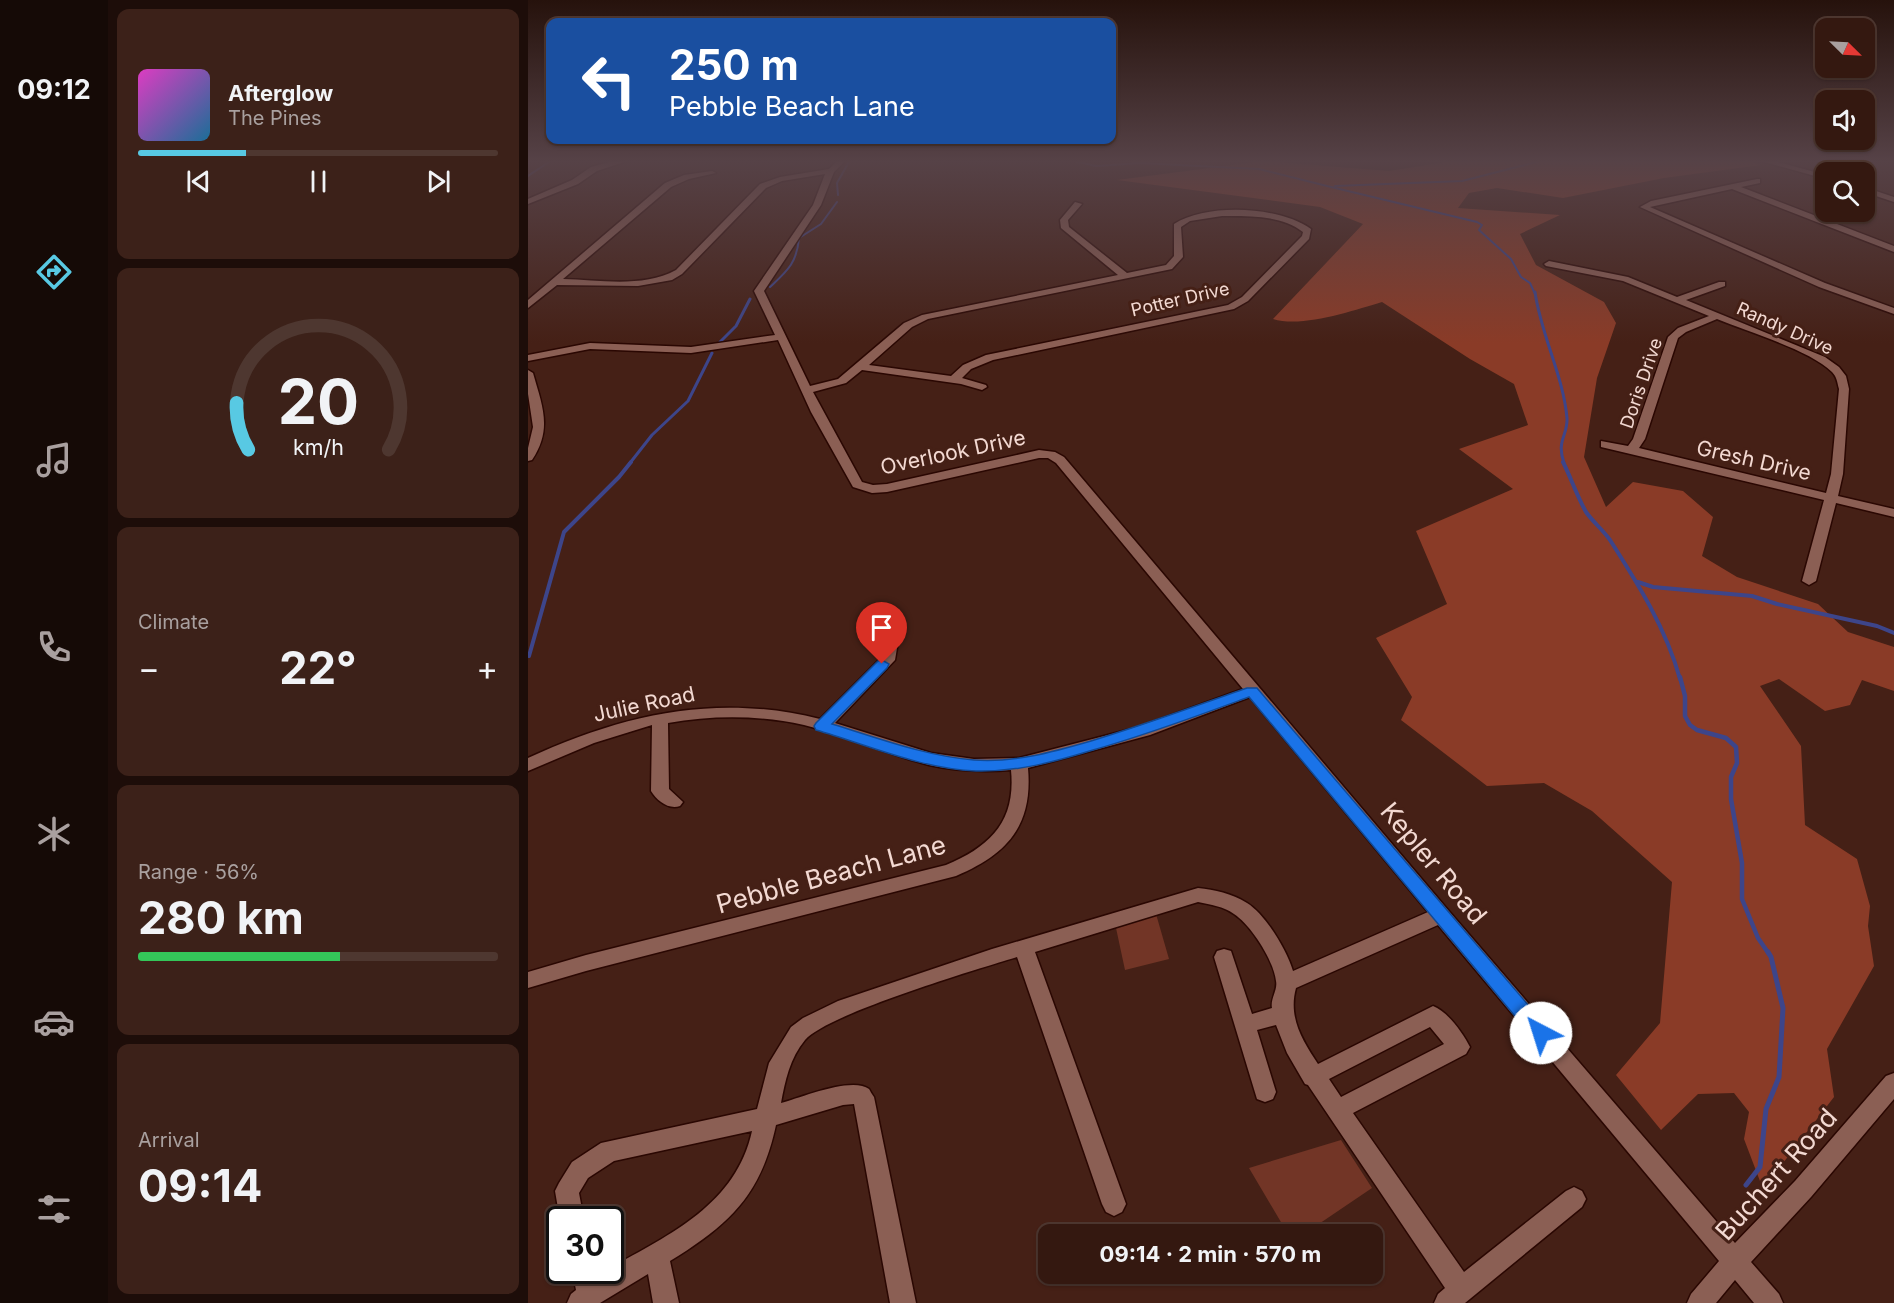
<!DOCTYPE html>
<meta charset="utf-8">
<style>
body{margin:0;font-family:Inter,sans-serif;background:#3c2119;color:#f1f3f6;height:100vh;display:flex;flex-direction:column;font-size:22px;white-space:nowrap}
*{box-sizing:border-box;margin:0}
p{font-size:20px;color:#a9a09f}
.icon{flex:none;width:33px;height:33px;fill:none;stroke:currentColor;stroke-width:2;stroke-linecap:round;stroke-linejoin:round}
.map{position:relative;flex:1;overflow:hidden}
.panel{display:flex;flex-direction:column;gap:9px;padding:9px;background:#1d0d09;width:420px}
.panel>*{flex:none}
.guide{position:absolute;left:18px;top:18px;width:570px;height:126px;border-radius:12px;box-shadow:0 2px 4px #0004,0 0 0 2px #4e3730;background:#1a4fa0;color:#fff;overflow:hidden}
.needle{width:39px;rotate:114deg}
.fabs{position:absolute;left:1287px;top:18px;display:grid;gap:12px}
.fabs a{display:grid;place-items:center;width:60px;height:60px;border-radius:12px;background:#341810;box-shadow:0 2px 4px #0004,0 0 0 2px #4e3730;font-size:30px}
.speed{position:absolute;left:18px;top:1206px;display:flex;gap:12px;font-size:30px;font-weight:700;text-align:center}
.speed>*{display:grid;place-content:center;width:78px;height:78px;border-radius:50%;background:#341810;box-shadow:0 2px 4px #0004,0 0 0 2px #4e3730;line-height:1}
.speed .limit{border:3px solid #111;border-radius:9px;background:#fff;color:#111}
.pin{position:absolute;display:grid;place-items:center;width:51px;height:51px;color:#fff;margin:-62px -26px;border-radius:50% 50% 50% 0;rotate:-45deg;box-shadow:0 0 6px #0007}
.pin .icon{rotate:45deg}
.me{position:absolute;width:66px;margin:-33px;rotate:320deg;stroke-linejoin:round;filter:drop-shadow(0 0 4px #0008)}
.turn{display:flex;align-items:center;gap:21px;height:126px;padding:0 24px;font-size:27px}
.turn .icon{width:78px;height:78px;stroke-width:2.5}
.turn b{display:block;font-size:42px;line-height:51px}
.big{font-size:45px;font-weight:700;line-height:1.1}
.panel .widget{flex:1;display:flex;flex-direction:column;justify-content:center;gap:9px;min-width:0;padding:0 21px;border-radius:12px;background:#3c2119}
.panel .dial{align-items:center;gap:0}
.dial svg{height:156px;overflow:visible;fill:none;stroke:#4e3730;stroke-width:7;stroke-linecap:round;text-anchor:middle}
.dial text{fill:#f1f3f6;stroke:none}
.song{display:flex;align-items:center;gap:18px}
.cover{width:72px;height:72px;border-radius:9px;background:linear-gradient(135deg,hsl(310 70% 55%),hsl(200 70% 35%))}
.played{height:6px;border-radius:3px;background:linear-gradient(90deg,#58c9e3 30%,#4e3730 30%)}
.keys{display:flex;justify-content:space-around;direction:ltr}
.heat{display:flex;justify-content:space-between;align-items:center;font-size:33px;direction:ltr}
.charge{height:9px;border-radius:4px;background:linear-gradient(90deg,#34c759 56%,#4e3730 0)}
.trip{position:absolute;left:510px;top:1224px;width:345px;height:60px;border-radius:12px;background:#341810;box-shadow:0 2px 4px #0004,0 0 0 2px #4e3730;font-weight:700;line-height:60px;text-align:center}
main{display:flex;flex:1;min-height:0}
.dock{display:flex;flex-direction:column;width:108px;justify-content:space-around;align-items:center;background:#150a06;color:#a9a09f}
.dock .icon{width:42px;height:42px}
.dock .selected{color:#58c9e3}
.dock b{font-size:27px;color:#f1f3f6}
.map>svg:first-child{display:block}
.green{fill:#723526}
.forest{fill:#8a3b27}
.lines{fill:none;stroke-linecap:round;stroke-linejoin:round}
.stream-far4{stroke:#3d458a;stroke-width:2}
.stream-far3{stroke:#3d458a;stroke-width:3}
.stream-far2{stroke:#3d458a;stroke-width:4}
.stream-far1{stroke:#3d458a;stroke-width:4.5}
.stream{stroke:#3d458a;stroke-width:5}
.minor-casing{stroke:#2a0702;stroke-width:3}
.minor{fill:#8b5f54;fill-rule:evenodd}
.route{fill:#1a73e8;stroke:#114b97;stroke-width:1.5}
.labels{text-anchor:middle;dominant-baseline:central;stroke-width:6;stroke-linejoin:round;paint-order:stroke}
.far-street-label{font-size:18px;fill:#f3d9d2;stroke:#452016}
.street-label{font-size:21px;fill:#f3d9d2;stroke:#452016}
.near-street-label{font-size:26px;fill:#f3d9d2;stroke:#452016}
</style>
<main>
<nav class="dock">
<b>09:12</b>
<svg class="icon selected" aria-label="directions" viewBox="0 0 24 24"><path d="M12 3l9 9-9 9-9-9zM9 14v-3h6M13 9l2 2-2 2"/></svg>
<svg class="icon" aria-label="music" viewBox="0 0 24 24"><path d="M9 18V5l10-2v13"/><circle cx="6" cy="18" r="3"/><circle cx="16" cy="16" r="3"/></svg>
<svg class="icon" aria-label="phone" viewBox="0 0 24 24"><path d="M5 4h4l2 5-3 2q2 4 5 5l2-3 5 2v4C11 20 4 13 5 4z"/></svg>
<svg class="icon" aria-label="climate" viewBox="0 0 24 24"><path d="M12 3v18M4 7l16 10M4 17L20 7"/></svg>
<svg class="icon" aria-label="car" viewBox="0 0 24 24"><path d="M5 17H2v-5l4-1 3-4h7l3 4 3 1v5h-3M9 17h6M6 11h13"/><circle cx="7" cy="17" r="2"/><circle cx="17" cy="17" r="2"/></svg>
<svg class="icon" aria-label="filters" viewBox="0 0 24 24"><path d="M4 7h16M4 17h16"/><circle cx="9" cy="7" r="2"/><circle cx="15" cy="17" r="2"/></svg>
</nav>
<section class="panel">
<div class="widget">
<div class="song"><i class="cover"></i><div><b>Afterglow</b><p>The Pines</p></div></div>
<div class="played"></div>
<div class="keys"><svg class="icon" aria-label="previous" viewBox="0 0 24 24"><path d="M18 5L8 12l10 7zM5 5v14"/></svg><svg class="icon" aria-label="pause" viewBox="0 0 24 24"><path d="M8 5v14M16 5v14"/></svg><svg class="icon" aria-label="next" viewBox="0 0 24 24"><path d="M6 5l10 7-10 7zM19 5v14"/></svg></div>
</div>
<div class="widget dial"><svg viewBox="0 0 100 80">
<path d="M14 69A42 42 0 1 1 86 69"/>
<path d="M14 69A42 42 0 0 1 8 45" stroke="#58c9e3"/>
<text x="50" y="56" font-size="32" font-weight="700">20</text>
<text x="50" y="72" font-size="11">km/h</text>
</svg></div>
<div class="widget"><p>Climate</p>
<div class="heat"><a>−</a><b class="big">22°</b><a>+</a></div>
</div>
<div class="widget"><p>Range · 56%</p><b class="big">280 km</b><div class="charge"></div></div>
<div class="widget"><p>Arrival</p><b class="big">09:14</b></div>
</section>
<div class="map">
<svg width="1366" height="1303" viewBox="0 0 1366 1303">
<rect width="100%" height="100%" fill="#452016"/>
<path class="green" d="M 628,914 L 641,959 L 597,970 L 588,928 Z
M 813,1140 L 844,1188 L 776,1234 L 760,1234 L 721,1168 Z"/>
<path class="forest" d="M 931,160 L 1217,160 L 1233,165 L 1136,178 L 1035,198 L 969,188 L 941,193 L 930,208 L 1032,215 L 992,234 L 1008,265 L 1076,302 L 1088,323 L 1069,378 L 1056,457 L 1078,507 L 1105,482 L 1155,491 L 1185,517 L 1174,556 L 1209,577 L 1290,604 L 1320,632 L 1366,647 L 1366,691 L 1334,680 L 1322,705 L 1297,711 L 1251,679 L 1232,686 L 1273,746 L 1277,825 L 1329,859 L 1342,906 L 1340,926 L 1346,966 L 1299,1049 L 1306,1097 L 1235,1189 L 1216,1139 L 1221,1112 L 1206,1093 L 1170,1094 L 1133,1130 L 1088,1075 L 1132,1023 L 1144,882 L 1064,811 L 1016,783 L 959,786 L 873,720 L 884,697 L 848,638 L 919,604 L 888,531 L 985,489 L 931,449 L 1000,425 L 986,384 L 942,359 L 854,302 C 824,311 774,328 745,319 L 835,224 L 792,207 L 589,180 L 735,161 L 861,171 Z"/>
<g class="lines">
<path class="stream-far4" d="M 542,160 L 568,166 L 612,163 L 731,169 L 799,186
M 0,176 L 24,160
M 799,186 L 949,222 L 954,225 L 951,230 L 983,259 L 993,277 L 1002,283 L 1007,294
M 807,186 L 934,181 L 1016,160
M 310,195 L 309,183 L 322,160
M 242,287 C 259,271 269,263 271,238 L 293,224 L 309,202"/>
<path class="stream-far3" d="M 1007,292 C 1013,335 1035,375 1039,418 C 1040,436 1028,440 1036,463
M 192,342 L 208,326 L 222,299
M 102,463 L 124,435 L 160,401 L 184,353"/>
<path class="stream-far2" d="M 1035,462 C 1043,478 1049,496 1058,512 C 1065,522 1075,530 1082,540 C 1110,584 1138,628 1152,679
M 1110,582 L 1125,587 L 1224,596 L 1249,604 L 1349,626 L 1366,633
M 1,656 L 36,532 L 91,477 L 103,462"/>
<path class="stream-far1" d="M 1152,677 L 1157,696 L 1157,716 L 1162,725 L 1169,730 L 1198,738 L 1208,747 L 1209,763 L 1203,777 L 1203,799 L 1214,863 L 1214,899 L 1230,938 L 1241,954"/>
<path class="stream" d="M 1218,1185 L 1232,1167 L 1238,1109 L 1251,1077 L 1255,1008 L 1243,957 L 1240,952"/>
<defs>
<path id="minor" d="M 89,160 L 102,160 L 69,171 L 50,184 L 0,204 L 0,199 L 44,180 L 63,167 Z
M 310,160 L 318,160 L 306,172 L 293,205 L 236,291 L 282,386 L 310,379 L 376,323 L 394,315 L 590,275 L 533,228 L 532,220 L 547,202 L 554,204 L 540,220 L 541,227 L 599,273 L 638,265 L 646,256 L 646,224 C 679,203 751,206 783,229 L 781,239 L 720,301 L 706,309 L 465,360 L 443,369 L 434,378 L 458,385 L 459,387 L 454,390 L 433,384 L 334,370 L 318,383 L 285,392 L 334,482 L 345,485 L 359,484 L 511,450 L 527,452 L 536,457 L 920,910 L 1207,1243 L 1267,1181 L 1358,1076 L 1366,1073 L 1366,1099 L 1283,1197 L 1223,1262 L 1251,1294 L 1255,1303 L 1226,1303 L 1207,1280 L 1188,1303 L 1159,1303 L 1163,1294 L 1191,1261 L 910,925 L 768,988 C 760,1017 774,1040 790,1064 L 905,1006 C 919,1011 935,1033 942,1047 L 938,1054 L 825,1113 L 936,1272 L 1038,1191 L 1046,1187 L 1054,1191 L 1058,1199 L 1054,1207 L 937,1303 L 906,1303 L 910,1294 L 917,1288 L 780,1085 L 777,1084 L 759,1053 L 748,1025 L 729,1030 L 748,1092 L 745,1099 L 737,1102 L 729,1099 L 686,957 L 689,951 L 696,949 L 703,951 L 724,1014 L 744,1008 C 742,999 750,990 748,981 C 746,961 723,925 706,914 C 695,906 683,905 670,902 L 507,952 L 598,1204 L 594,1212 L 586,1216 L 578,1212 L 574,1204 L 489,957 C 450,969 299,1014 277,1040 C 262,1058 257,1081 253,1103 C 272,1098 324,1076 341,1089 C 341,1089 345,1096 346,1097 L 388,1303 L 362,1303 L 326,1104 L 315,1105 L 248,1125 C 233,1195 202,1224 142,1261 L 151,1303 L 125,1303 L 120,1274 L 72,1303 L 39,1303 L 43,1294 L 48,1290 L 44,1270 L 68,1270 L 70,1276 L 82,1270 L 82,1268 C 143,1234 208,1204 224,1131 L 86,1161 L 60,1178 L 51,1193 L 56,1220 L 32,1220 L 27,1191 L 31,1183 L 44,1162 L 73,1143 L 229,1109 L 241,1063 L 263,1027 L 275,1018 L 310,1001 L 464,949 L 670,888 C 687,890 703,893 719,903 C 737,914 759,950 765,971 L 900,912 L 722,697 L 622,735 L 500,768 C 505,825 480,854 428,876 L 58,971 L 0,988 L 0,972 L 58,955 L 418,865 C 463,846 488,821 483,770 C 456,772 428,771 401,765 C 359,754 317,735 276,725 C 231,715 185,715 140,723 L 141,789 L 155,802 L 152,806 C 141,810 129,801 123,791 L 124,725 L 66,743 L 0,771 L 0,758 C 95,714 189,693 292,719 L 355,656 L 356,642 L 363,637 L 370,642 L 367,660 L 307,723 L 403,753 L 446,759 L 491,758 L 611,727 L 715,689 L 528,463 L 520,458 L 511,458 L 359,492 L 344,493 L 325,487 L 283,412 L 250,340 L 163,353 L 62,349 L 0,361 L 0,355 L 62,343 L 163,347 L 247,335 L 226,291 L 285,205 L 297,174 L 254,181 L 238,188 L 154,274 L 144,280 L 110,286 L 29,285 L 0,308 L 0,300 L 137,183 L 156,175 L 184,171 L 188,173 L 161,179 L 143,187 L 35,279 C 72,280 115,288 148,270 L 232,184 L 252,177 L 301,169 ZM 694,216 C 721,216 753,215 775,232 L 774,236 L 714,297 L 700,305 L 458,355 L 435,365 L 423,376 L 341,365 L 384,327 L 400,319 L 644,269 L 655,257 L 653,227 L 662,221 ZM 902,1027 L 916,1044 L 813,1097 L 801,1079 Z
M 1229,160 L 1243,160 L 1298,175 L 1298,179 Z
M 1229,179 L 1232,179 L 1232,183 L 1213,187 L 1366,246 L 1366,252 L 1204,189 L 1122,207 L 1297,283 L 1366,308 L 1366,314 L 1291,287 L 1112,207 L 1123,201 Z
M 1336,187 L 1366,197 L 1366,202 L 1336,192 Z
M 1021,261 L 1100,277 L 1149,297 L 1191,282 L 1197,282 L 1197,286 L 1158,300 L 1297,357 L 1311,367 L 1318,376 L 1321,389 L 1315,474 L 1310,496 L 1366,509 L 1366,517 L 1308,503 L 1288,581 L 1281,585 L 1274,581 L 1296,500 L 1073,447 L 1073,441 L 1100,446 L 1105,439 L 1140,337 L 1150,328 L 1181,316 L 1095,281 L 1018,266 L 1016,264 ZM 1189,319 C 1220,332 1282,350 1304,372 C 1309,377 1309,382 1311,389 L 1303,474 L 1298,493 L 1111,448 L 1117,439 L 1150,338 L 1158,332 Z
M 0,370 L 5,373 C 14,405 25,429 4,460 L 0,461 L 0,448 L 5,427 L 0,394 Z"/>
</defs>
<use href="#minor" class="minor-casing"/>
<use href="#minor" class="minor"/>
</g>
<linearGradient id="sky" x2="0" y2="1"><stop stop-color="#26120c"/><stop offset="0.47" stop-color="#564247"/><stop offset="1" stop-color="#564247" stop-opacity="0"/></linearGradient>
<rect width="1366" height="343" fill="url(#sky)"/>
<path class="route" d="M 354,660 L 361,664 L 359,668 L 304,724 C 350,738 397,756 446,760 C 486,763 525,752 563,741 C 616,725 667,706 719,688 L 729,688 L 1019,1027 L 1022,1033 L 1019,1039 L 1013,1041 L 1006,1039 L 721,697 C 669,716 618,735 565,750 C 526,762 489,772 448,771 C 394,769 340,745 288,730 L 286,726 L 288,723 L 350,661 Z"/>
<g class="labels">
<g class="far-street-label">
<text transform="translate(652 299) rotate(-13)">Potter Drive</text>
<text transform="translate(1257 328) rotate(24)">Randy Drive</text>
<text transform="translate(1113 383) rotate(-71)">Doris Drive</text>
</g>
<g class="street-label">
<text transform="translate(425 452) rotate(-12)">Overlook Drive</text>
<text transform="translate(1226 460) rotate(13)">Gresh Drive</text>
<text transform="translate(116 704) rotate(-12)">Julie Road</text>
</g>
<g class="near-street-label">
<text transform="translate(906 863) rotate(50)">Kepler Road</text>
<text transform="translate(303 874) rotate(-15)">Pebble Beach Lane</text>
<text transform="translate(1248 1174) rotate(-48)">Buchert Road</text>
</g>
</g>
</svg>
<div class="fabs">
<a><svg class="needle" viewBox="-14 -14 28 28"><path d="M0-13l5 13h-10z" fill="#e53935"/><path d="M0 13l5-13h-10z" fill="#a9a09f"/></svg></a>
<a><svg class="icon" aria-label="sound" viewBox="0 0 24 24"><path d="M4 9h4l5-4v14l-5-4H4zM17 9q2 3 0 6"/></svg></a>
<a><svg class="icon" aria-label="search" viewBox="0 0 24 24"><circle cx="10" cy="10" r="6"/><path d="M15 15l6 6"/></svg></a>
</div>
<div class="speed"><div class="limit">30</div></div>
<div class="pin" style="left:354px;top:664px;background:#d93025"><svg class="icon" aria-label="arrive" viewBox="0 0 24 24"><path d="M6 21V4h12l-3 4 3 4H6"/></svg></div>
<svg class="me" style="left:1013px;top:1033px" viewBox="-20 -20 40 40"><circle r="19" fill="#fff"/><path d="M0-13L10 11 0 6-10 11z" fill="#1a73e8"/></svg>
<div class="trip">09:14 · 2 min · 570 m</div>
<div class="guide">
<div class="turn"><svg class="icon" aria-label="left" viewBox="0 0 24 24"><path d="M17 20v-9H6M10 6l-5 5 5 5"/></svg><div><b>250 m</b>Pebble Beach Lane</div></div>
</div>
</div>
</main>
